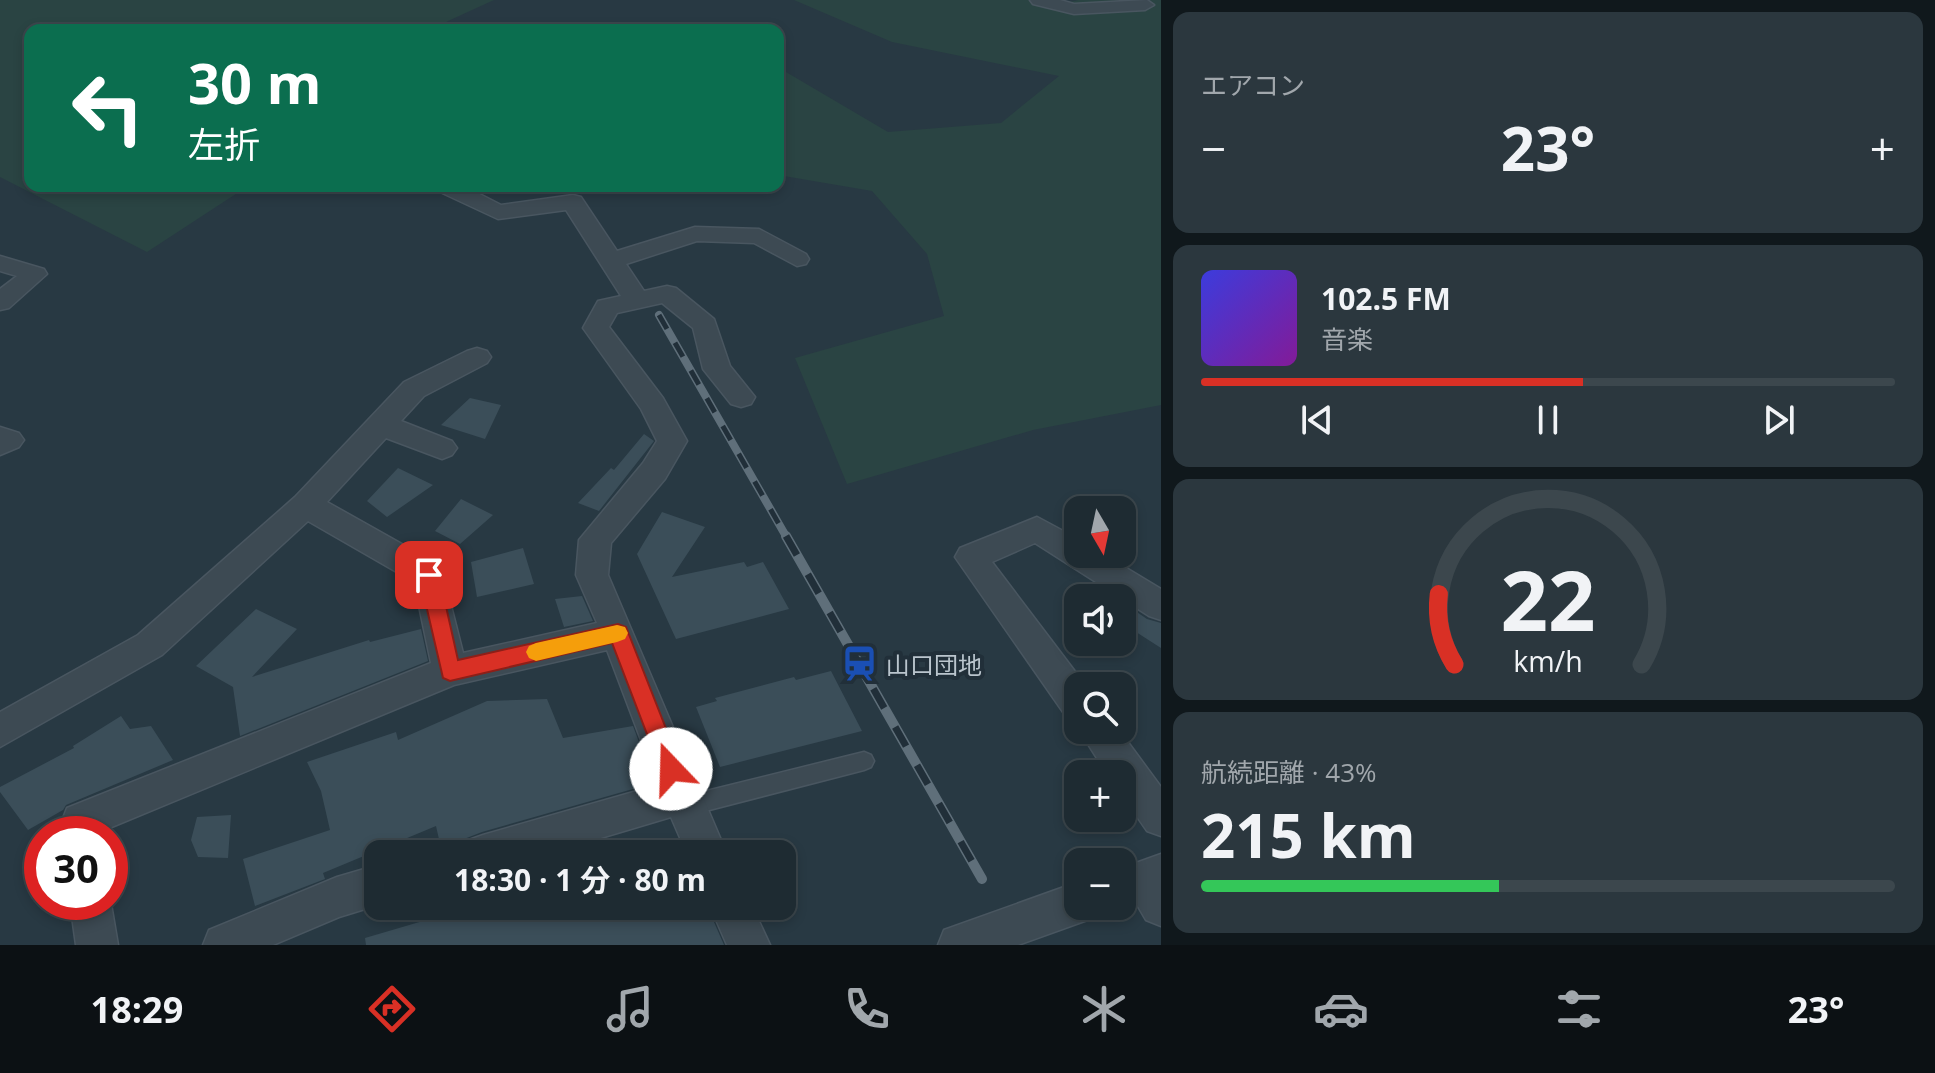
<!DOCTYPE html>
<html lang="ja">
<meta charset="utf-8">
<style>
body{margin:0;font-family:"Open Sans","Noto Sans JP",sans-serif;background:#2b373e;color:#f1f3f6;height:100vh;display:flex;flex-direction:column;font-size:30px;white-space:nowrap}
*{box-sizing:border-box;margin:0}
p{font-size:26px;color:#a1a7ac}
.icon{flex:none;width:44px;height:44px;fill:none;stroke:currentColor;stroke-width:2;stroke-linecap:round;stroke-linejoin:round}
.map{position:relative;flex:1;overflow:hidden}
.side{display:flex;flex-direction:column;gap:12px;padding:12px;background:#10181c;width:774px}
.side>*{flex:none}
.hud{position:absolute;left:24px;top:24px;width:760px;height:168px;border-radius:16px;box-shadow:0 4px 12px #0003,0 0 0 2px #3c474d;background:#0b6e4f;color:#fff;overflow:hidden}
.needle{width:52px;rotate:171deg}
.buttons{position:absolute;left:1064px;top:496px;display:grid;gap:16px}
.buttons a{display:grid;place-items:center;width:72px;height:72px;border-radius:16px;background:#1e2b32;box-shadow:0 4px 12px #0003,0 0 0 2px #3c474d;font-size:40px}
.speed{position:absolute;left:24px;top:816px;display:flex;gap:16px;font-size:40px;font-weight:700;text-align:center}
.speed>*{display:grid;place-content:center;width:104px;height:104px;border-radius:50%;background:#1e2b32;box-shadow:0 4px 12px #0003,0 0 0 2px #3c474d;line-height:1}
.speed .limit{border:12px solid #d22;background:#fff;color:#111}
.pin{position:absolute;display:grid;place-items:center;width:68px;height:68px;color:#fff;margin:-34px;border-radius:16px;box-shadow:0 4px 12px #0006}
.me{position:absolute;width:88px;margin:-44px;rotate:339deg;stroke-linejoin:round;filter:drop-shadow(0 0 6px #0008)}
.turn{display:flex;align-items:center;gap:28px;height:168px;padding:0 32px;font-size:36px}
.turn .icon{width:104px;height:104px;stroke-width:2.5}
.turn b{display:block;font-size:56px;line-height:68px}
.big{font-size:60px;font-weight:700;line-height:1.1}
.side .tile{flex:1;display:flex;flex-direction:column;justify-content:center;gap:12px;min-width:0;padding:0 28px;border-radius:16px;background:#2b373e}
.side .dial{align-items:center;gap:0}
.dial svg{height:208px;overflow:visible;fill:none;stroke:#3c474d;stroke-width:7;stroke-linecap:round;text-anchor:middle}
.dial text{fill:#f1f3f6;stroke:none}
.song{display:flex;align-items:center;gap:24px}
.cover{width:96px;height:96px;border-radius:12px;background:linear-gradient(135deg,hsl(240 70% 55%),hsl(290 70% 35%))}
.played{height:8px;border-radius:4px;background:linear-gradient(90deg,#d93025 55%,#3c474d 55%)}
.keys{display:flex;justify-content:space-around;direction:ltr}
.heat{display:flex;justify-content:space-between;align-items:center;font-size:44px;direction:ltr}
.charge{height:12px;border-radius:6px;background:linear-gradient(90deg,#34c759 43%,#3c474d 0)}
.trip{position:absolute;left:364px;top:840px;width:432px;height:80px;border-radius:16px;background:#1e2b32;box-shadow:0 4px 12px #0003,0 0 0 2px #3c474d;font-weight:700;line-height:80px;text-align:center}
.tabs{display:flex;height:128px;justify-content:space-around;align-items:center;background:#0c1114;color:#a1a7ac}
.tabs .icon{width:56px;height:56px}
.tabs .selected{color:#d93025}
.tabs b{font-size:36px;color:#f1f3f6}
main{display:flex;flex:1;min-height:0}
.map>svg:first-child{display:block}
.green{fill:#2a4443}
.building{fill:#3b4e59}
.lines{fill:none;stroke-linecap:round;stroke-linejoin:round}
.service-casing{stroke:#495660;stroke-width:3}
.minor-casing{stroke:#495660;stroke-width:3}
.service{fill:#3d4a53;fill-rule:evenodd}
.minor{fill:#3d4a53;fill-rule:evenodd}
.rail-far1-casing{stroke:#5f6f7a;stroke-width:8}
.rail-casing{stroke:#5f6f7a;stroke-width:10}
.rail-far1{stroke:#212f39;stroke-width:5;stroke-dasharray:16;stroke-linecap:butt}
.rail{stroke:#212f39;stroke-width:7;stroke-dasharray:22;stroke-linecap:butt}
.route{fill:#d93025;stroke:#8d1f18;stroke-width:2}
.slow{fill:#f59e0b}
.labels{text-anchor:middle;dominant-baseline:central;stroke-width:8;stroke-linejoin:round;paint-order:stroke}
.poi-label{font-size:24px;fill:#bac5cd;stroke:#212f39;text-anchor:start}
</style>
<main>
<div class="map">
<svg width="1161" height="945" viewBox="0 0 1161 945">
<rect width="100%" height="100%" fill="#283943"/>
<path class="green" d="M 0,0 L 494,0 L 448,21 L 436,30 L 30,30 L 30,186 L 248,186 L 147,252 L 0,177 Z
M 794,0 L 1061,0 L 1066,3 L 1078,0 L 1161,0 L 1161,405 L 1033,430 L 847,484 L 795,358 L 944,316 L 927,254 L 872,191 L 778,175 L 778,71 L 786,72 L 888,132 L 1001,123 L 1059,76 L 892,42 Z"/>
<path class="building" d="M 470,398 L 501,405 L 485,439 L 441,425 Z
M 644,434 L 654,441 L 599,511 L 578,503 L 611,468 L 614,470 Z
M 398,468 L 433,485 L 387,517 L 367,501 Z
M 461,499 L 493,515 L 460,544 L 435,531 Z
M 662,512 L 705,527 L 672,577 L 744,562 L 747,567 L 763,562 L 789,609 L 676,639 L 637,554 Z
M 523,548 L 534,584 L 477,597 L 471,562 Z
M 582,596 L 593,621 L 564,627 L 555,599 Z
M 1122,602 L 1147,619 L 1161,623 L 1161,648 L 1122,623 Z
M 256,609 L 297,629 L 252,677 L 369,640 L 370,642 L 421,629 L 428,661 L 240,736 L 233,687 L 196,666 Z
M 831,671 L 862,731 L 720,767 L 696,707 L 717,701 L 715,698 L 794,677 L 796,680 Z
M 547,699 L 563,738 L 633,726 L 654,783 L 482,832 L 441,848 L 436,826 L 323,873 L 325,879 L 255,906 L 243,859 L 330,830 L 321,791 L 307,762 L 396,732 L 398,740 L 487,701 Z
M 121,716 L 130,729 L 151,726 L 173,760 L 66,805 L 63,810 L 28,830 L 0,792 L 0,787 L 74,748 L 73,746 Z
M 231,815 L 228,858 L 198,857 L 191,840 L 197,817 Z
M 474,906 L 632,906 L 637,922 L 707,906 L 724,945 L 366,945 L 365,938 Z"/>
<g class="lines">
<defs>
<path id="service" d="M 864,752 L 871,755 L 874,761 L 871,767 L 864,770 L 686,816 L 679,813 L 676,806 L 679,799 L 686,796 Z"/>
<path id="minor" d="M 1030,0 L 1060,0 L 1074,4 L 1147,0 L 1154,5 L 1145,10 L 1074,14 L 1033,4 Z
M 435,186 L 464,186 L 501,205 L 573,195 L 581,197 L 617,251 L 695,227 L 759,229 L 806,254 L 809,259 L 806,264 L 797,266 L 754,243 L 697,241 L 626,264 L 644,291 L 667,286 L 676,288 L 714,319 L 730,366 L 755,397 L 751,404 L 741,407 L 731,404 L 703,369 L 693,328 L 662,303 L 617,313 L 609,327 L 663,398 L 687,441 L 665,479 L 611,543 L 608,575 L 727,854 L 687,854 L 671,817 L 547,854 L 463,854 L 469,840 L 483,835 L 658,785 L 607,650 L 454,685 L 102,831 L 103,834 L 63,834 L 62,821 L 67,808 L 431,663 L 414,582 L 308,521 L 162,655 L 0,747 L 0,712 L 138,635 L 295,497 L 404,382 L 467,351 L 477,348 L 487,351 L 491,357 L 487,363 L 424,396 L 401,421 L 452,441 L 457,448 L 452,455 L 442,459 L 386,438 L 327,502 L 441,566 L 463,653 L 597,623 L 576,575 L 579,540 L 643,463 L 657,441 L 641,409 L 583,328 L 598,301 L 621,296 L 566,210 L 498,219 L 438,191 Z
M 0,256 L 44,269 L 47,274 L 9,308 L 0,310 L 0,289 L 17,276 L 0,271 Z
M 0,427 L 19,433 L 24,440 L 19,447 L 0,455 Z
M 1037,517 L 1078,539 L 1078,554 L 1103,554 L 1161,589 L 1161,620 L 1149,616 L 1035,543 L 992,562 L 1086,686 L 1078,686 L 1078,720 L 1065,715 L 955,557 L 960,548 Z
M 1079,730 L 1119,730 L 1161,787 L 1161,836 L 1147,831 L 1122,795 L 1122,774 L 1107,774 Z
M 1161,854 L 1161,926 L 1146,920 L 1136,903 L 1122,908 L 1117,906 L 1122,906 L 1122,868 Z
M 378,865 L 378,905 L 339,917 L 273,945 L 203,945 L 209,930 L 337,877 Z
M 1078,882 L 1078,906 L 1097,906 L 1093,918 L 1018,945 L 938,945 L 944,930 Z
M 110,898 L 118,945 L 76,945 L 70,902 L 110,902 Z
M 710,906 L 752,906 L 770,945 L 727,945 Z"/>
</defs>
<use href="#service" class="service-casing"/>
<use href="#minor" class="minor-casing"/>
<use href="#service" class="service"/>
<use href="#minor" class="minor"/>
<defs>
<path id="rail-far1" d="M 659,315 L 787,538"/>
<path id="rail" d="M 786,536 L 982,879"/>
</defs>
<use href="#rail-far1" class="rail-far1-casing"/>
<use href="#rail" class="rail-casing"/>
<use href="#rail-far1" class="rail-far1"/>
<use href="#rail" class="rail"/>
</g>
<path class="route" d="M 429,567 L 436,570 L 439,575 L 458,660 L 618,624 L 626,627 L 682,769 L 679,776 L 671,779 L 663,776 L 612,643 L 450,681 L 443,678 L 419,575 L 422,570 Z"/>
<path class="slow" d="M 617,625 L 625,627 L 628,633 L 625,639 L 617,642 L 536,661 L 529,658 L 526,652 L 529,646 L 536,643 Z"/>
<defs>
<symbol id="station-bare" viewBox="-9 -9 18 18"><path d="M-3-6H3Q5-6 5-4V2Q5 4 3 4L4.5 6H3L1.5 4h-3L-3 6H-4.5L-3 4Q-5 4-5 2V-4Q-5-6-3-6ZM-3.5-4v3h7v-3ZM-3.5 1v1.5H-2V1ZM2 1v1.5H3.5V1Z" fill="#1a4fb4" stroke="#212f39" stroke-width="2.5" paint-order="stroke"/></symbol>
</defs>
<g fill-rule="evenodd">
<use href="#station-bare" x="834" y="638" width="51" height="51"/>
</g>
<g class="labels">
<g class="poi-label">
<text x="886" y="664">山口団地</text>
</g>
</g>
</svg>
<div class="buttons">
<a><svg class="needle" viewBox="-14 -14 28 28"><path d="M0-13l5 13h-10z" fill="#e53935"/><path d="M0 13l5-13h-10z" fill="#a1a7ac"/></svg></a>
<a><svg class="icon" aria-label="sound" viewBox="0 0 24 24"><path d="M4 9h4l5-4v14l-5-4H4zM17 9q2 3 0 6"/></svg></a>
<a><svg class="icon" aria-label="search" viewBox="0 0 24 24"><circle cx="10" cy="10" r="6"/><path d="M15 15l6 6"/></svg></a>
<a>+</a>
<a>−</a>
</div>
<div class="speed"><div class="limit">30</div></div>
<div class="pin" style="left:429px;top:575px;background:#d93025"><svg class="icon" aria-label="arrive" viewBox="0 0 24 24"><path d="M6 21V4h12l-3 4 3 4H6"/></svg></div>
<svg class="me" style="left:671px;top:769px" viewBox="-20 -20 40 40"><circle r="19" fill="#fff"/><path d="M0-13L10 11 0 6-10 11z" fill="#d93025"/></svg>
<div class="trip">18:30 · 1 分 · 80 m</div>
<div class="hud">
<div class="turn"><svg class="icon" aria-label="left" viewBox="0 0 24 24"><path d="M17 20v-9H6M10 6l-5 5 5 5"/></svg><div><b>30 m</b>左折</div></div>
</div>
</div>
<section class="side">
<div class="tile"><p>エアコン</p>
<div class="heat"><a>−</a><b class="big">23°</b><a>+</a></div>
</div>
<div class="tile">
<div class="song"><i class="cover"></i><div><b>102.5 FM</b><p>音楽</p></div></div>
<div class="played"></div>
<div class="keys"><svg class="icon" aria-label="previous" viewBox="0 0 24 24"><path d="M18 5L8 12l10 7zM5 5v14"/></svg><svg class="icon" aria-label="pause" viewBox="0 0 24 24"><path d="M8 5v14M16 5v14"/></svg><svg class="icon" aria-label="next" viewBox="0 0 24 24"><path d="M6 5l10 7-10 7zM19 5v14"/></svg></div>
</div>
<div class="tile dial"><svg viewBox="0 0 100 80">
<path d="M14 69A42 42 0 1 1 86 69"/>
<path d="M14 69A42 42 0 0 1 8 42" stroke="#d93025"/>
<text x="50" y="56" font-size="32" font-weight="700">22</text>
<text x="50" y="72" font-size="11">km/h</text>
</svg></div>
<div class="tile"><p>航続距離 · 43%</p><b class="big">215 km</b><div class="charge"></div></div>
</section>
</main>
<nav class="tabs">
<b>18:29</b>
<svg class="icon selected" aria-label="directions" viewBox="0 0 24 24"><path d="M12 3l9 9-9 9-9-9zM9 14v-3h6M13 9l2 2-2 2"/></svg>
<svg class="icon" aria-label="music" viewBox="0 0 24 24"><path d="M9 18V5l10-2v13"/><circle cx="6" cy="18" r="3"/><circle cx="16" cy="16" r="3"/></svg>
<svg class="icon" aria-label="phone" viewBox="0 0 24 24"><path d="M5 4h4l2 5-3 2q2 4 5 5l2-3 5 2v4C11 20 4 13 5 4z"/></svg>
<svg class="icon" aria-label="climate" viewBox="0 0 24 24"><path d="M12 3v18M4 7l16 10M4 17L20 7"/></svg>
<svg class="icon" aria-label="car" viewBox="0 0 24 24"><path d="M5 17H2v-5l4-1 3-4h7l3 4 3 1v5h-3M9 17h6M6 11h13"/><circle cx="7" cy="17" r="2"/><circle cx="17" cy="17" r="2"/></svg>
<svg class="icon" aria-label="filters" viewBox="0 0 24 24"><path d="M4 7h16M4 17h16"/><circle cx="9" cy="7" r="2"/><circle cx="15" cy="17" r="2"/></svg>
<b>23°</b>
</nav>
